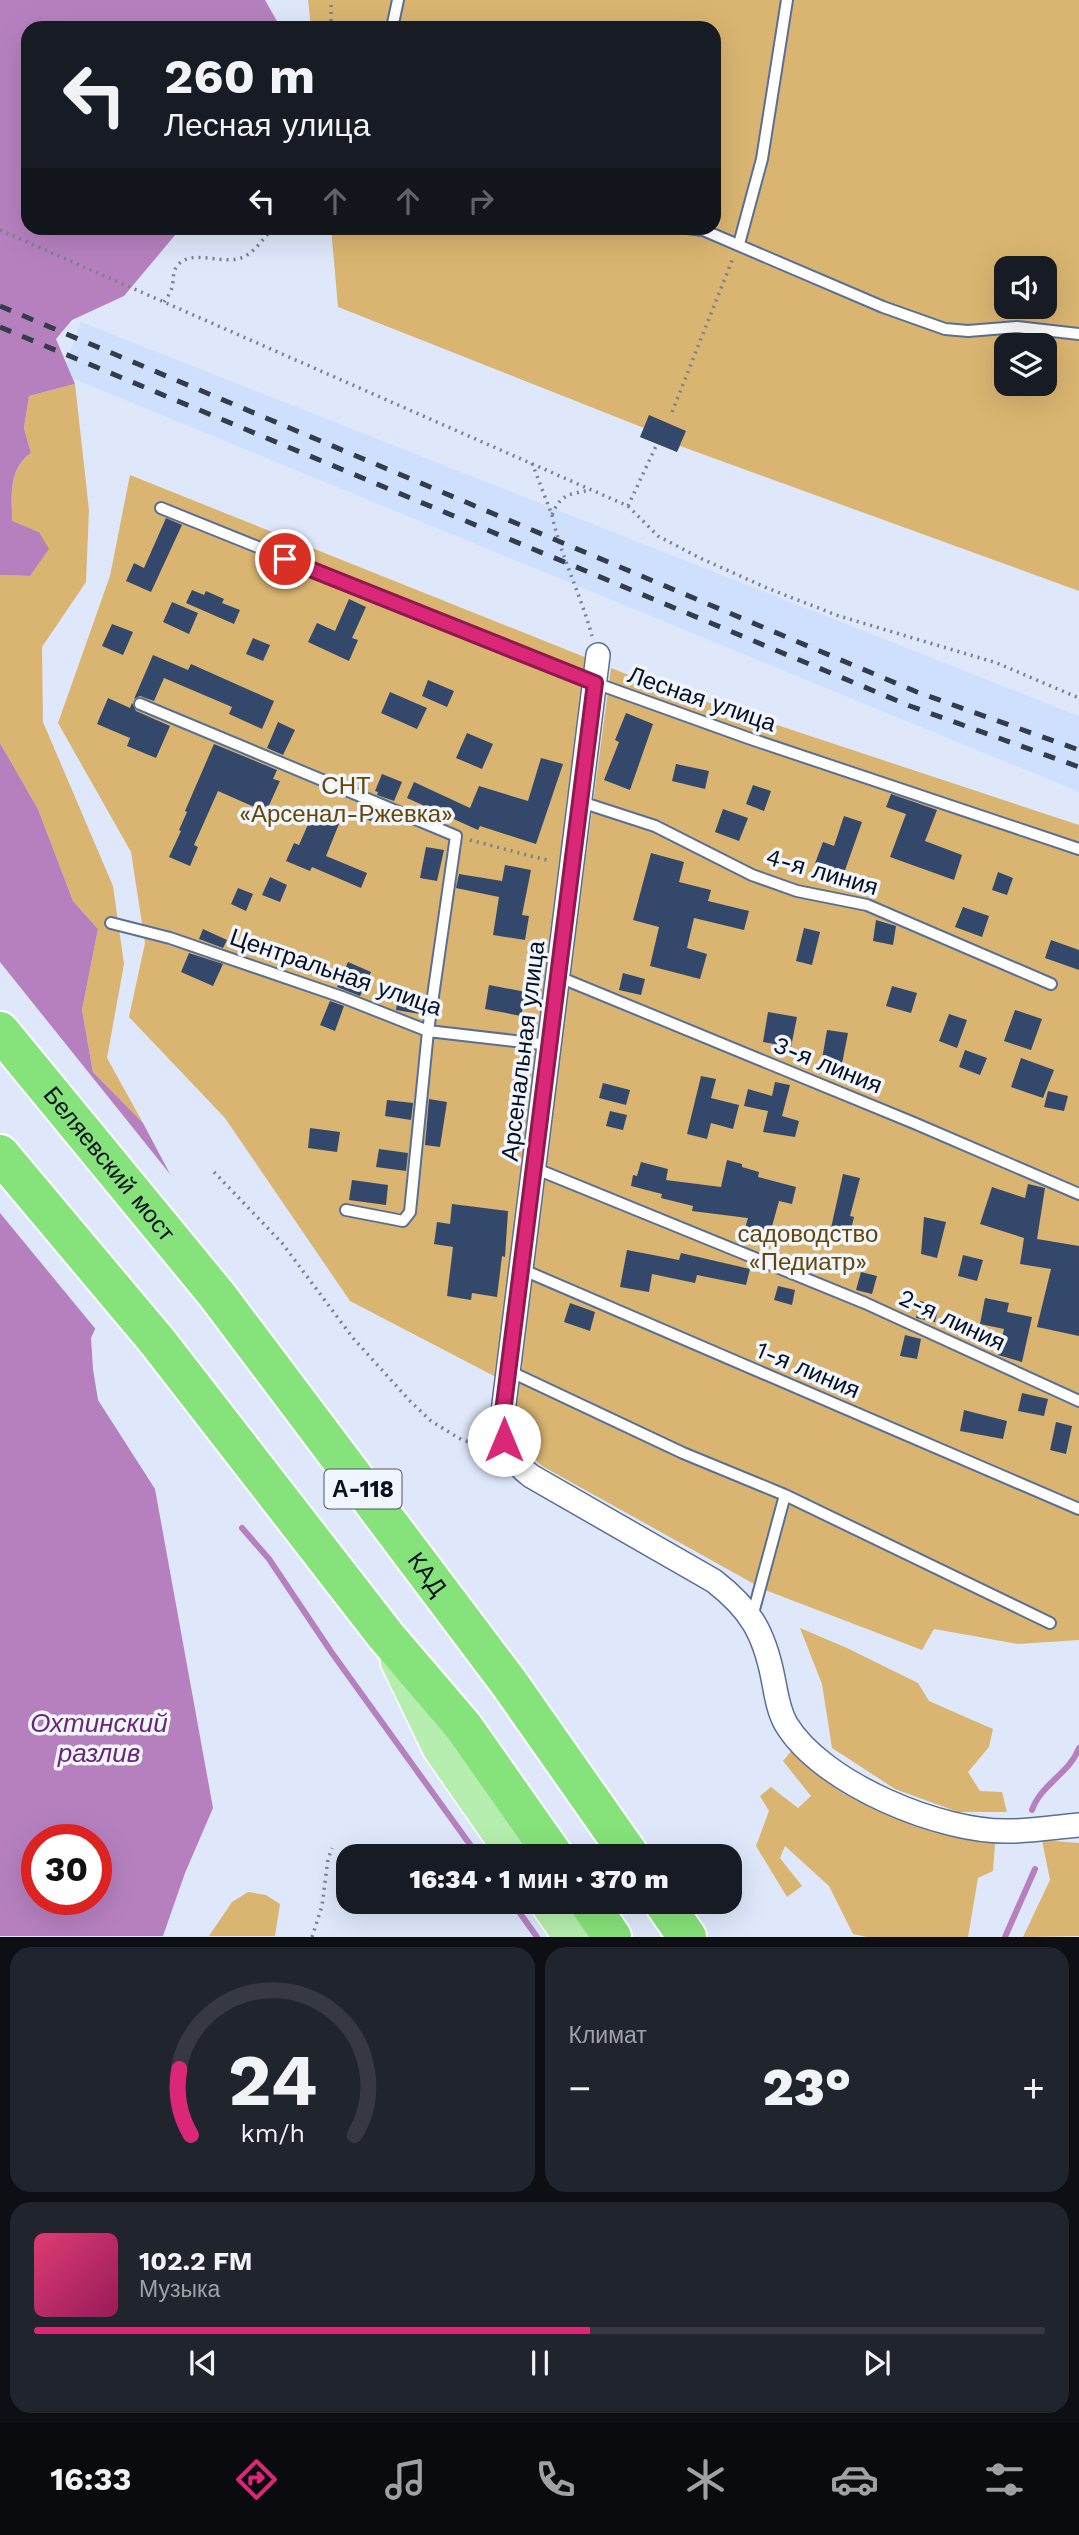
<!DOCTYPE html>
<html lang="ru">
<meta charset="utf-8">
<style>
body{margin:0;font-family:"Work Sans",sans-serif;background:#20242c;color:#f1f3f6;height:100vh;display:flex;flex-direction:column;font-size:26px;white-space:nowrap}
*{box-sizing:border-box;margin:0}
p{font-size:23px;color:#9ea1a6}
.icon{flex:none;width:38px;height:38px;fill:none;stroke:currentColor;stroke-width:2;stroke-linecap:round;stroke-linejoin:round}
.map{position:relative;height:1937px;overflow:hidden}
.panel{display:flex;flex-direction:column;gap:10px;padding:10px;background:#0d0f14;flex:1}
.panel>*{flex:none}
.banner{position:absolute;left:21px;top:21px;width:700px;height:214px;border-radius:21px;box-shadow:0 7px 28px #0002;background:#171b24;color:#f1f3f6;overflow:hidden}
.buttons{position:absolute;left:994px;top:256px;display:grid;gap:14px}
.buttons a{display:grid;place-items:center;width:63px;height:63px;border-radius:14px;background:#171b24;box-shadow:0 7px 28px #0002;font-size:35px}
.speed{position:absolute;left:21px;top:1824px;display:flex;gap:14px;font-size:35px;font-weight:700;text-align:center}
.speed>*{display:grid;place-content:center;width:91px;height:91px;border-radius:50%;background:#171b24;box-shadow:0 7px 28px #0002;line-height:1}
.speed .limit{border:10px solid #d22;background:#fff;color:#111}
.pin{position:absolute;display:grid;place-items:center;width:60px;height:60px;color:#fff;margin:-30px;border:4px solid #fff;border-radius:50%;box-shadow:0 2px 7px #0007}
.me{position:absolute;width:77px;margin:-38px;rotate:0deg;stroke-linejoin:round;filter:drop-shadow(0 0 5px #0008)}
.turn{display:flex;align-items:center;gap:24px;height:147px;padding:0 28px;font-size:32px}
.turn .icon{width:91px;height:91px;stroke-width:2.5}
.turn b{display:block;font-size:49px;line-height:60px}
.lanes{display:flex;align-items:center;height:66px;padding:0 28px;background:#0003;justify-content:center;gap:35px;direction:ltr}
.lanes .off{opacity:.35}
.big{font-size:52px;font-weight:800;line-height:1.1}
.panel .card{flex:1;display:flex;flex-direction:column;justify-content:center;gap:10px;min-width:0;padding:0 24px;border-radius:21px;background:#20242c}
.panel .dial{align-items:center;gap:0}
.dial svg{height:182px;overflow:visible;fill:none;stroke:#363941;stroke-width:7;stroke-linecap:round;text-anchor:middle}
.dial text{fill:#f1f3f6;stroke:none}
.song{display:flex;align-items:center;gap:21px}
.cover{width:84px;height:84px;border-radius:10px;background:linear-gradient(135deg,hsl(340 70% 55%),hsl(330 70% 35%))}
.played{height:7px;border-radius:4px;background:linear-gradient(90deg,#db2777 55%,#363941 55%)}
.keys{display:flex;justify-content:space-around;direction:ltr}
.heat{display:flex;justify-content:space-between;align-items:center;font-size:38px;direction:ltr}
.panel .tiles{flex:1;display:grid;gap:10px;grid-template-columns:1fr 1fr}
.card:last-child{grid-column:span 2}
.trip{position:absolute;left:336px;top:1844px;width:406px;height:70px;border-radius:21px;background:#171b24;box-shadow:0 7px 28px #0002;font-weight:800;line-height:70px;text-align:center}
.dock{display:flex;height:112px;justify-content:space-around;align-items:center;background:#090b0e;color:#9ea1a6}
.dock .icon{width:49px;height:49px}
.dock .selected{color:#db2777}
.dock b{font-size:32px;color:#f1f3f6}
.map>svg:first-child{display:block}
.built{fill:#cfe0ff}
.green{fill:#dab571;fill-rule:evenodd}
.water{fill:#b680bf;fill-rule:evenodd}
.pier{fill:#dee8fa}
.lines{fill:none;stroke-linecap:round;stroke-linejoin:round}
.stream{stroke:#b680bf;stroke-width:6}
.building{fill:#34486c}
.lane-casing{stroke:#596f95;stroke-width:14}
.street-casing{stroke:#596f95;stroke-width:26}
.primary-casing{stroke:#fff;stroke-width:38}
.highway-casing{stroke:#fff;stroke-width:42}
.path{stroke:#788192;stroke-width:3.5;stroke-dasharray:2 5;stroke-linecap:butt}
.lane{stroke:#fff;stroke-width:10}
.street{stroke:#fff;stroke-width:23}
.primary{stroke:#b6eeaf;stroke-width:35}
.highway{stroke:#86e27a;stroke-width:38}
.rail{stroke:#343c4c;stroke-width:5;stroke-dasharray:12 12;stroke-linecap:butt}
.route-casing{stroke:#8e194d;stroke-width:18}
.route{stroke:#db2777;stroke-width:12}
.labels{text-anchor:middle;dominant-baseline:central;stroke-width:7;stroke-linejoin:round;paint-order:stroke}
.shield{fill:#f0f5fe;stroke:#4e5563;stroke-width:2}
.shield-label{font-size:23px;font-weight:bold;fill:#091120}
.street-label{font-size:24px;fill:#091120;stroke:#f0f5fe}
.park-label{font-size:24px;fill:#634706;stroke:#f0f5fe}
.water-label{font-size:26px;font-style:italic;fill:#692774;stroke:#f0f5fe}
</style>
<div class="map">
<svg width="1079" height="1937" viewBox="0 0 1079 1937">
<rect width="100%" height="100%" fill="#dee8fa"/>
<path class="built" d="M 81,322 L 1079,716 L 1079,792 L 62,374 Z"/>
<path class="green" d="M 308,0 L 1079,0 L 1079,591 L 680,446 L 677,452 L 640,437 L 644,428 L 338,307 L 331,228 L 714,228 L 714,28 L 311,28 ZM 1006,268 L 1045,268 L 1045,306 L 1006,306 ZM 1006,345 L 1045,345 L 1045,383 L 1006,383 Z
M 75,384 L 89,510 L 86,582 L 42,647 L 43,722 L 113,886 L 124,964 L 107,1058 L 143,1123 L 93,1072 L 82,1010 L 98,929 L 73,901 L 38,809 L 0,743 L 0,575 L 30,576 L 39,532 L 12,522 C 12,496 8,469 31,453 L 24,428 L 29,396 Z
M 130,475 L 587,658 L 496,1377 L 350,1301 L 225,1118 L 129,1017 L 145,943 L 131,852 L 58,723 L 110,576 Z
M 611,668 L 644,681 L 1079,825 L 1079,1640 L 1018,1644 L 934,1629 L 922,1650 L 765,1590 L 542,1466 C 516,1441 515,1422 515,1387 Z
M 800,1628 L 847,1648 L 918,1683 L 929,1701 L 993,1729 L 989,1747 L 968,1772 L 980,1791 L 1002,1792 L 1007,1812 L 958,1812 L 895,1789 L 832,1748 L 822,1684 Z
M 792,1750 C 806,1763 821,1778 837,1789 C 879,1817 946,1837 995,1844 L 993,1871 L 978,1878 L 968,1937 L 867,1937 L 853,1934 L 829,1886 L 785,1846 L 780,1858 L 802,1886 L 787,1897 L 756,1846 L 769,1811 L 760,1796 L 771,1787 L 798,1808 L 811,1796 L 783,1761 Z
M 1042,1840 L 1079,1843 L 1079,1936 L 1023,1937 L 1050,1880 Z
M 248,1892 L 266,1895 L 280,1904 L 275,1936 L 209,1936 L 232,1902 Z"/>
<path class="water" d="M 0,0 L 265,0 L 278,23 L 276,28 L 28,28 L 28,228 L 181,228 L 124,296 L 72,320 L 56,339 L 75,384 L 29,396 L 24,428 L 31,453 C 8,469 12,496 12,521 L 39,532 L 49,549 L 30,576 L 0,575 Z
M 0,743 L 38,809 L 73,901 L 98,929 L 82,1010 L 93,1072 L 143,1123 L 178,1189 L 114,1288 L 91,1338 L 93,1369 L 98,1400 L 155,1489 L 213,1808 L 185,1873 L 163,1936 L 0,1936 ZM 37,1839 L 96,1839 L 96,1899 L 37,1899 Z"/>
<path class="pier" d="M 0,962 L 182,1189 L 175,1221 L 158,1263 L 117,1291 L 98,1332 L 0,1213 Z"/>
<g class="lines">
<path class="stream" d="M 242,1528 L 269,1559 L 332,1653 L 479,1857
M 1032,1810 C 1041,1784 1070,1773 1079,1748
M 512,1902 L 537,1937
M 1005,1937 L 1035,1869"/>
</g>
<path class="building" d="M 649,415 L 686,431 L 677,452 L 640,437 Z
M 166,518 L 182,525 L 151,592 L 126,581 L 134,563 L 144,568 Z
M 192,590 L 204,595 L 206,591 L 224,599 L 222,603 L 240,610 L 234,624 L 186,603 Z
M 349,599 L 366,607 L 352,638 L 358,640 L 349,661 L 308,642 L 317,623 L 335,631 Z
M 172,602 L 198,613 L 189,634 L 163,622 Z
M 112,624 L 133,632 L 123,655 L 102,646 Z
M 253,638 L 270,645 L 263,661 L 246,654 Z
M 153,655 L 188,670 L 191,664 L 274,701 L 262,729 L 229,714 L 232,707 L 164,678 L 154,701 L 140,696 L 134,699 Z
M 428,680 L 454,691 L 447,707 L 422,696 Z
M 390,692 L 427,708 L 417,729 L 381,713 Z
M 108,698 L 130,708 L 132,703 L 136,711 L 170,726 L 156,758 L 127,746 L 130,738 L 97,724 Z
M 626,713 L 653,724 L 630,790 L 604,780 L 619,742 L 615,740 Z
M 278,722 L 295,730 L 283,755 L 267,748 Z
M 467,733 L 493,744 L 482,769 L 456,758 Z
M 214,744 L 277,770 L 273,779 L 280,781 L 266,812 L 218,791 L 194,845 L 198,847 L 190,866 L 169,857 L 181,831 L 179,830 L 187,812 L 185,811 Z
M 541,758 L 563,764 L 536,844 L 480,826 L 478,830 L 407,798 L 414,782 L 470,808 L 479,786 L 528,801 Z
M 676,764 L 709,771 L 705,789 L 672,781 Z
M 382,774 L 402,782 L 394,801 L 377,795 L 378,792 L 375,791 Z
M 753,785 L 771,791 L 764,811 L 746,804 Z
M 891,794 L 937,810 L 925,841 L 962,855 L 954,880 L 890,857 L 906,814 L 886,807 Z
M 371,809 L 387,816 L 383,826 L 366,819 Z
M 723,809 L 748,818 L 739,841 L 715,832 Z
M 313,813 L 339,824 L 326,856 L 367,873 L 361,888 L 312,867 L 310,871 L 286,861 L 294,843 L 299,845 Z
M 844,816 L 862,822 L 843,876 L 814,866 L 823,842 L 834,846 Z
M 426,847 L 444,850 L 437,881 L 420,878 Z
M 651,853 L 684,862 L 679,882 L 711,890 L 708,901 L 749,911 L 744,930 L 694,918 L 687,948 L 707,954 L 700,979 L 650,966 L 659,927 L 633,920 Z
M 505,865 L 531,870 L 522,915 L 529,916 L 525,940 L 493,935 L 499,897 L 456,888 L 459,874 L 502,881 Z
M 998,872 L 1013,878 L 1007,895 L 992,890 Z
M 270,877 L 287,885 L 280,902 L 262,895 Z
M 238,888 L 253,894 L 246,911 L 231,904 Z
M 963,907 L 989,916 L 982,937 L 955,927 Z
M 876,920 L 896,926 L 893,945 L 873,941 Z
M 804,928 L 820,932 L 812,965 L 796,961 Z
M 203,929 L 227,940 L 223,948 L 199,939 Z
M 1051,940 L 1079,950 L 1079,970 L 1045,958 Z
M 189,953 L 223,964 L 213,986 L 181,972 Z
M 348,962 L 371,972 L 360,996 L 337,987 Z
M 623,973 L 645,979 L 641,995 L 619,990 Z
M 489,985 L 526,992 L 521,1016 L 485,1009 Z
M 892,986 L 917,993 L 911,1013 L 886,1006 Z
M 399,991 L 424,995 L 420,1014 L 396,1010 Z
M 330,1001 L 344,1006 L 335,1031 L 320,1025 Z
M 1015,1010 L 1042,1019 L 1031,1050 L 1004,1041 Z
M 768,1012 L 797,1017 L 791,1047 L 763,1042 Z
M 949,1014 L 967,1020 L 957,1048 L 939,1041 Z
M 827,1030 L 848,1033 L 841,1069 L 821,1065 Z
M 965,1050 L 987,1058 L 980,1075 L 959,1067 Z
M 1021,1058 L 1054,1070 L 1043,1098 L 1011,1087 Z
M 701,1076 L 716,1079 L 711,1098 L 739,1105 L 733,1129 L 711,1123 L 707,1139 L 687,1134 Z
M 775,1082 L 790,1085 L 782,1116 L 799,1121 L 795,1137 L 763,1132 L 768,1111 L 744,1106 L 748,1089 L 772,1096 Z
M 603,1083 L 630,1090 L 626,1105 L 599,1098 Z
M 1048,1091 L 1068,1096 L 1064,1111 L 1044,1107 Z
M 429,1099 L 447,1102 L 440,1147 L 425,1145 Z
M 387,1100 L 413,1103 L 411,1120 L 385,1116 Z
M 610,1111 L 627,1115 L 623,1130 L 606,1126 Z
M 310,1128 L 340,1132 L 337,1152 L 308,1148 Z
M 379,1149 L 408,1153 L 406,1171 L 376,1167 Z
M 727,1160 L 742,1164 L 742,1167 L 759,1172 L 758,1177 L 796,1187 L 792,1204 L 779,1201 L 768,1241 L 743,1235 L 748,1218 L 692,1211 L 693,1206 L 661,1198 L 662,1194 L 631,1186 L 633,1175 L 637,1176 L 641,1162 L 668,1169 L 666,1180 L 721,1187 Z
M 843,1174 L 860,1178 L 850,1216 L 854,1217 L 848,1242 L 829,1237 Z
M 352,1180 L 388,1185 L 386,1205 L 349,1200 Z
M 1028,1184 L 1045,1188 L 1037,1239 L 1079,1246 L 1079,1336 L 1037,1327 L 1051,1269 L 1020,1264 L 1024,1238 L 980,1224 L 992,1187 L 1025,1198 Z
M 452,1204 L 508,1211 L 505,1257 L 502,1256 L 497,1297 L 472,1293 L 471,1300 L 447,1296 L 453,1247 L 434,1244 L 437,1222 L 450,1224 Z
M 924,1217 L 946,1222 L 937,1258 L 921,1254 Z
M 627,1250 L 679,1260 L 681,1253 L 750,1269 L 746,1285 L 697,1275 L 695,1283 L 652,1274 L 649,1292 L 620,1287 Z
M 963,1255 L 983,1260 L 977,1281 L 958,1276 Z
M 861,1272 L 877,1276 L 872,1294 L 856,1290 Z
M 778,1286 L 795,1290 L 792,1305 L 774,1300 Z
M 985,1298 L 1009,1303 L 1007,1312 L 1032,1317 L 1022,1362 L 998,1355 L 1004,1329 L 980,1324 Z
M 920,1301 L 939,1306 L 935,1322 L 916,1318 Z
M 570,1303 L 595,1312 L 590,1331 L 564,1322 Z
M 905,1335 L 921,1339 L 917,1359 L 900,1356 Z
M 1022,1393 L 1048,1399 L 1044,1416 L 1018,1411 Z
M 964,1410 L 1007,1421 L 1003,1439 L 960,1431 Z
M 1056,1422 L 1072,1426 L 1066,1454 L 1050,1450 Z"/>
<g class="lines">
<defs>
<path id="lane" d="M 392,28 L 398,0
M 686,228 L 703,230 L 883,307 L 945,329 L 968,331 L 1017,327 L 1079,334
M 739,244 L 762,159 L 787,0
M 161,508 L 595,683 L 748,738 L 1079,849
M 140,704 L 456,836 L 428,1031 L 410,1212 L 403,1221 L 346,1210
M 581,802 L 655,826 L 752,875 L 797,891 L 867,905 L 1051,984
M 111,923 L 170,938 L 342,997 L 428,1031 L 550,1045
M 559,977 L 914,1123 L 1079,1194
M 534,1168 L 865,1303 L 1079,1401
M 521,1269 L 1079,1509
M 509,1371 L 683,1453 L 785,1495 L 1050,1623
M 752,1617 L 785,1495"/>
<path id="street" d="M 598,655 L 501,1428 C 506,1449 514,1463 531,1476 L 714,1581 C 750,1609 764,1632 773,1678 C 776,1693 778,1710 786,1724 C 822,1784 942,1833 1010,1831 C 1033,1831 1056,1827 1079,1825"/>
<path id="primary" d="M 398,1661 L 440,1748 L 516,1857
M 547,1902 L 571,1937"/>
<g id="highway">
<path id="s1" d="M 0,1031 L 217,1295 L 509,1683 L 631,1857"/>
<path d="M 0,1154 L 157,1341 L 386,1636 L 463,1726 L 555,1857"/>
<path d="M 588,1902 L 612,1937"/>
<path d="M 663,1902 L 687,1937"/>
</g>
</defs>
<use href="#lane" class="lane-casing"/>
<use href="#street" class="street-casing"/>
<use href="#primary" class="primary-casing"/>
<use href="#highway" class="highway-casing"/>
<path class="path" d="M 331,28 L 331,0
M 0,230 L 628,506 L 656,446
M 164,302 C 167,298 171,292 172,287 C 174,280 172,273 177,266 C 191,248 221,265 241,258 C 254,254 264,237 273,228
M 672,412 L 733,258
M 532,463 L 552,515 C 560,494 570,494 591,490
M 628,506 L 658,536 L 700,558 L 767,588 L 839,616 L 997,663 L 1079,698
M 552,515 C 561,557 581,595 592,636
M 470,840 L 550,861
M 214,1172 L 282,1243 L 353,1338 L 410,1401 L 431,1421 L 462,1440 L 484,1446
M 312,1937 L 322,1906 L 328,1859 L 332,1848"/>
<use href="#lane" class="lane"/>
<use href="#street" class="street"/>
<use href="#primary" class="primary"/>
<use href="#highway" class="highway"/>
<path class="rail" d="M 0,306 L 917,692 L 1079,750
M 0,327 L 910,706 L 1079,767"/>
</g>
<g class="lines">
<defs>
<path id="route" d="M 285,559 L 595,683 L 501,1428 L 504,1440"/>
</defs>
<use href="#route" class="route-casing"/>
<use href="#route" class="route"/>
</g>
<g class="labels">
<rect class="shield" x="324.5" y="1469.5" width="77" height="39" rx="5"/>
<g class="shield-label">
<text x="363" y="1489">А-118</text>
</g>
<g class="street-label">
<text transform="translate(702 699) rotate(19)">Лесная улица</text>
<text transform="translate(822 872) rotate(16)">4-я линия</text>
<text transform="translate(336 972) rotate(19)">Центральная улица</text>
<text transform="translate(523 1051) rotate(-83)">Арсенальная улица</text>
<text transform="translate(828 1065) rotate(22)">3-я линия</text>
<text stroke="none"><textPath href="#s1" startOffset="172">Беляевский мост</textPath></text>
<text transform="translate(952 1320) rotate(25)">2-я линия</text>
<text transform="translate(808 1370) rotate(23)">1-я линия</text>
<text stroke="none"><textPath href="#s1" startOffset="691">КАД</textPath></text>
</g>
<g class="park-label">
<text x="346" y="786">СНТ<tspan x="346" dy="28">«Арсенал-Ржевка»</tspan></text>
<text x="808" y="1234">садоводство<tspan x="808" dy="28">«Педиатр»</tspan></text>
</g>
<g class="water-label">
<text x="99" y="1723">Охтинский<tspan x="99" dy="30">разлив</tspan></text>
</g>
</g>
</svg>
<div class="buttons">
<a><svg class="icon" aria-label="sound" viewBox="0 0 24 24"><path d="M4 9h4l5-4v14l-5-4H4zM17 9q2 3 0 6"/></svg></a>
<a><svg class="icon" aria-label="layers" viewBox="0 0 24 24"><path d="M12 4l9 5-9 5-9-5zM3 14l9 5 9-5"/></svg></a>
</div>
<div class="speed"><div class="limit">30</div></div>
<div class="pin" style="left:285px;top:559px;background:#d93025"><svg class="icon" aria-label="arrive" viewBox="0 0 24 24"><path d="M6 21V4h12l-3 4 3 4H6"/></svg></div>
<svg class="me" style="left:504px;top:1440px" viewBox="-20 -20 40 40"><circle r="19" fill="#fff"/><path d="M0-13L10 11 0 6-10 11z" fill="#db2777"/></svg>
<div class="trip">16:34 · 1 мин · 370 m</div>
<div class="banner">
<div class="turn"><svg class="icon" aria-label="left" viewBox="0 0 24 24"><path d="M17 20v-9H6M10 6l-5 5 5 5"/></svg><div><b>260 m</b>Лесная улица</div></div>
<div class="lanes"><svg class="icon" aria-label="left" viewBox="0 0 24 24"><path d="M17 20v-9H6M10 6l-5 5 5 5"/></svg><svg class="icon off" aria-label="ahead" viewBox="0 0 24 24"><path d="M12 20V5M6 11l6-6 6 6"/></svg><svg class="icon off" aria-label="ahead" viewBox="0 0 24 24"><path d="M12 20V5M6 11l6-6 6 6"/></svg><svg class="icon off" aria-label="right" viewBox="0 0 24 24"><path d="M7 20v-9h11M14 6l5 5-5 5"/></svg></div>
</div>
</div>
<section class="panel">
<div class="tiles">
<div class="card dial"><svg viewBox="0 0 100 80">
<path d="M14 69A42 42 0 1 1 86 69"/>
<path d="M14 69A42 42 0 0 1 9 40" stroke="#db2777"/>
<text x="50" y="56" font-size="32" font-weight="700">24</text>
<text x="50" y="72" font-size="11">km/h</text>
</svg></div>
<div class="card"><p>Климат</p>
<div class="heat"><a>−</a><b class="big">23°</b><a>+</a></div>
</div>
<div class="card">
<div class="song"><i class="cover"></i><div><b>102.2 FM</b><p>Музыка</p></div></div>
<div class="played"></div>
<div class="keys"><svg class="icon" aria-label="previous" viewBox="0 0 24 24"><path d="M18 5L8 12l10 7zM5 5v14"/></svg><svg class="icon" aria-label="pause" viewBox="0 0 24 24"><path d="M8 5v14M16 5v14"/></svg><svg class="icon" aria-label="next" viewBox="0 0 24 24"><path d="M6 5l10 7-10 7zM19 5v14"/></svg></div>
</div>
</div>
</section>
<nav class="dock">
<b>16:33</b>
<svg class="icon selected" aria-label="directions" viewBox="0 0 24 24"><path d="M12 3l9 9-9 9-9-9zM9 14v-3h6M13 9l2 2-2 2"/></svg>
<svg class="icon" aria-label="music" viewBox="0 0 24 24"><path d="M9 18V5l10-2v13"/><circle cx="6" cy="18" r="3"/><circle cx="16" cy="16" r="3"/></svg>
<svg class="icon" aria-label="phone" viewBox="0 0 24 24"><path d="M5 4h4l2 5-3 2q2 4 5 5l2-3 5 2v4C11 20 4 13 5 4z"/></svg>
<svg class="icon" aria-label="climate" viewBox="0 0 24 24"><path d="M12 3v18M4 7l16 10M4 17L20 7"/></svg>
<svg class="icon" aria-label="car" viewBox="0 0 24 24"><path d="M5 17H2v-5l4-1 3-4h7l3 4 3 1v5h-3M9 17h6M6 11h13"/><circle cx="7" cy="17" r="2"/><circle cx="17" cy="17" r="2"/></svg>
<svg class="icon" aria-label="filters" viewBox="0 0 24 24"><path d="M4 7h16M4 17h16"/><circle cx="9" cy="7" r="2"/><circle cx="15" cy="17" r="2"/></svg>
</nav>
